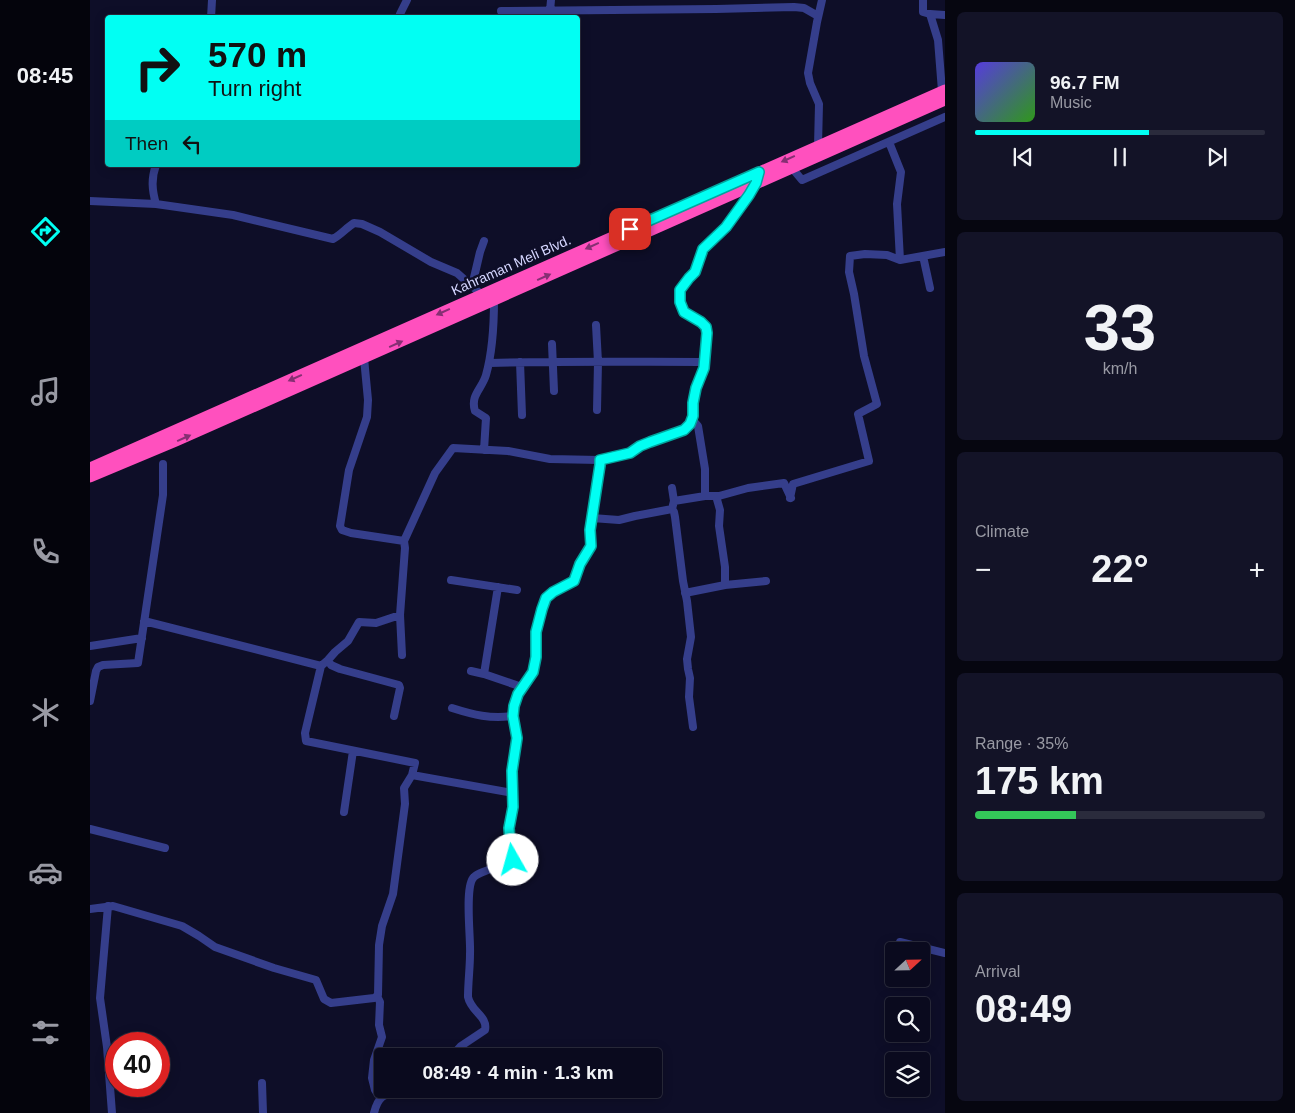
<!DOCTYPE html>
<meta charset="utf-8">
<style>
body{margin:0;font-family:Helvetica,sans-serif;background:#131327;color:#f1f3f6;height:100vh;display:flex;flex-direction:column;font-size:19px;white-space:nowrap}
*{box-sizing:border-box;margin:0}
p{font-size:16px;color:#999aa4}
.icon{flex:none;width:28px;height:28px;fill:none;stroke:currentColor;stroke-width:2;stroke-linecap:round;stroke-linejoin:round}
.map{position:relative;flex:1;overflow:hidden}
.sheet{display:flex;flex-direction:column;gap:12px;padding:12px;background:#060610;width:350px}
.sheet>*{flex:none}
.banner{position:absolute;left:15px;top:15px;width:475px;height:152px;border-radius:5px;box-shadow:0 2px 12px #0003,0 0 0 1px #2a2b3c;background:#01fff3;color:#111;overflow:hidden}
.needle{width:32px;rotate:68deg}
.controls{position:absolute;left:795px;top:942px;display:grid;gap:10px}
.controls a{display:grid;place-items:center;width:45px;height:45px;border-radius:5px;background:#0a0a1e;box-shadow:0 2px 12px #0003,0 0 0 1px #2a2b3c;font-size:25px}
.speed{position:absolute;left:15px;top:1032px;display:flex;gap:10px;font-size:25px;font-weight:700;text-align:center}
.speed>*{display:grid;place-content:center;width:65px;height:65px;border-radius:50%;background:#0a0a1e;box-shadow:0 2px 12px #0003,0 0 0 1px #2a2b3c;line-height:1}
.speed .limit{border:8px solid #d22;background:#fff;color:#111}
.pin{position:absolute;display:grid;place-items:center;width:42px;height:42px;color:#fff;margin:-21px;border-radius:10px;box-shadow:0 2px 8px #0006}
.me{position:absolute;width:55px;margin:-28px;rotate:353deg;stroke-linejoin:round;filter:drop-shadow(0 0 4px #0008)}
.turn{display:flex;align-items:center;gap:18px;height:105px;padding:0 20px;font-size:22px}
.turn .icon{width:65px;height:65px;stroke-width:2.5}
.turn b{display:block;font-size:35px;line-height:42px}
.then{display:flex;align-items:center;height:48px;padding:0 20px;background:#0003;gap:10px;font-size:19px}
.big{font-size:38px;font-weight:800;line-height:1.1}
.sheet .card{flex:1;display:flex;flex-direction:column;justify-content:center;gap:8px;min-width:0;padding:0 18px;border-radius:8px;background:#131327}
.sheet .dial{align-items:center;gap:0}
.dial b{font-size:65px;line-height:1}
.song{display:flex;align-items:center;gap:15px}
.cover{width:60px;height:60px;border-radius:8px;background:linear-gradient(135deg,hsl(250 70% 55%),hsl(110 70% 35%))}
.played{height:5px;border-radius:2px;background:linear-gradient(90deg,#01fff3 60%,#2a2b3c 60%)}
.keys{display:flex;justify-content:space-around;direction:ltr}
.heat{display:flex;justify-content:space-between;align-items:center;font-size:28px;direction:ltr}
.charge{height:8px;border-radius:4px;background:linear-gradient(90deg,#34c759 35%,#2a2b3c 0)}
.trip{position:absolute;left:284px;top:1048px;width:288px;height:50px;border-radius:5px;background:#0a0a1e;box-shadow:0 2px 12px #0003,0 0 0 1px #2a2b3c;font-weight:800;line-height:50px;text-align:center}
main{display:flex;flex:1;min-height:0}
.dock{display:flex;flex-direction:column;width:90px;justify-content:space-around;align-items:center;background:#04040c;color:#999aa4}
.dock .icon{width:35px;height:35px}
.dock .active{color:#01fff3}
.dock b{font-size:22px;color:#f1f3f6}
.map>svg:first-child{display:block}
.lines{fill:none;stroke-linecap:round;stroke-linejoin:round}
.minor{stroke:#353e8b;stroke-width:8}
.highway{stroke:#ff50be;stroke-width:11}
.oneway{fill:#862f73}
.route-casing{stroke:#01a69e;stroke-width:12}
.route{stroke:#01fff3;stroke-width:9}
.labels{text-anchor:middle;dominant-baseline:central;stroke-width:5;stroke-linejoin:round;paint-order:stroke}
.street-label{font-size:14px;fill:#d5d6ff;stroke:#0e0e28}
</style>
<main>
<nav class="dock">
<b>08:45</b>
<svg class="icon active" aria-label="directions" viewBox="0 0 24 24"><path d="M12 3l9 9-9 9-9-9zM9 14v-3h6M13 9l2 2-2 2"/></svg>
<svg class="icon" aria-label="music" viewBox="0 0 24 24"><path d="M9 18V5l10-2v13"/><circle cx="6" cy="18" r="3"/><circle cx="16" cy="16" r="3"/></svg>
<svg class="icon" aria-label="phone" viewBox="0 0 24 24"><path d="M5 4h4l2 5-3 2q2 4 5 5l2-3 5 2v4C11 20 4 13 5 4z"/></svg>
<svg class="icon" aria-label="climate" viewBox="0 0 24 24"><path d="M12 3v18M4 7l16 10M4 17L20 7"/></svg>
<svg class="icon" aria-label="car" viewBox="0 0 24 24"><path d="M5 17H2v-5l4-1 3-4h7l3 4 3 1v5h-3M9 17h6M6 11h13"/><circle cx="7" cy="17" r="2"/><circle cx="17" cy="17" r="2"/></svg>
<svg class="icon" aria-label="filters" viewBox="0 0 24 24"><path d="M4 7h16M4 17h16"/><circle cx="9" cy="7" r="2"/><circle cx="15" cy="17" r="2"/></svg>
</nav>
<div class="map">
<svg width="855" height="1113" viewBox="0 0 855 1113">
<rect width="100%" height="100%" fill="#0e0e28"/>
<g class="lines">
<path class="minor" d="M 833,0 L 833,12 L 840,14 L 848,40 L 852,91
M 411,11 L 626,9 L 704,7 L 714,8 L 728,16
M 460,11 L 461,0
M 310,14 L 317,0
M 840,14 L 855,15
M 121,18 L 122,0
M 799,142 L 811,172 L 807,204 L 810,260
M 728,146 L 729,104 L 720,83 L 718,73 L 727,22 L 732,0
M 66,165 C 61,179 62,190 66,204
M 702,168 L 712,180 L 855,117
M 0,201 L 66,204 L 143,215 L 243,239 C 252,234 256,228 264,223 L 272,224 L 290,232 L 341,262 L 367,273 L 392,295
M 833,256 L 840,288
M 382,286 L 390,252 L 394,241
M 506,325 L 508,362 L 507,410
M 462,344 L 464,391
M 274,358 L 278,400 L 277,417 L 259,470 L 250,526 L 252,530 L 261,533 L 314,541
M 430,362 L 432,415
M 400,363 C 471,361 543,362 615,362
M 602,419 L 608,426 L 615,469 L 615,496 L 629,496 L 658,488 L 694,483 L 701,498
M 394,450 L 396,418 L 385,411 C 380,395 392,389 396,375 C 403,350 404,325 404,300
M 582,488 L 584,501
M 626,496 L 630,510 L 629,526 L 635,567 L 635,585
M 700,498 L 703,484 L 779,461 L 768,414 L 787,404 L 774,356 L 764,294 L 759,272 L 760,256 L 775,254 L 797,255 L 810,260 L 855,252
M 582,509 L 584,512 L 585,517 L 593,581 L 597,601 L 601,637 L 597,659 L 598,669 L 600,678 L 599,697 L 603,727
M 502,518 L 529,520 L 545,516 L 582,509 L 584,501 L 615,496
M 361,580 L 427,590
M 595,593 L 635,585 L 676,581
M 54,621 L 231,666
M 0,646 L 52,638
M 312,655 L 310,615 L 315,548 L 314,541 L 345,473 L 363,448 L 418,451 L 460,459 L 509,460
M 238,660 L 241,665 L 250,669 L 309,685 L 310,688 L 304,716
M 381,671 L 394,674 L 432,687
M 394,674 L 408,587
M 0,701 L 6,671 L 8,667 L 13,665 L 48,663 L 73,495 L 73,464
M 362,708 C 384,715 400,719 423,716
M 322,775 L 423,793
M 254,812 L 263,751
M 0,829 L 75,848
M 18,906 L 10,998 L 17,1047 L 22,1113
M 0,909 L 23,906 L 92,926 L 109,936 L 125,947 L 184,968 L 226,980 L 234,999 L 241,1003 L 284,998 L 287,996 L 290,1002 L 289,1025 L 292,1037 L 284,1060 L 282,1078 L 285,1090 L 290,1098
M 810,942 L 855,953
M 287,996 L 288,995 L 289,945 L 292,926 L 303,894 L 315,804 L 314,788 L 322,775 L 325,763 L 216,741 L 215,733 L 231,666 L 238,660 L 245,652 L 258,641 L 269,622 L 286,623 L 310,615
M 362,1056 L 371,1046 L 395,1030 C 398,1016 381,1012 378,997 C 378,982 380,968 380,954 C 381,938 374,886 384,877 C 390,871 412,866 421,863 L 423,860 L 419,841 L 419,828 L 423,807 L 422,771 L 427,738 L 423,716 L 424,706 L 428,694 L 443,672 L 446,657 L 446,632 L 452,609 L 457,598 L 463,592 L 484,581 L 490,564 L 501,546 L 500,530 L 510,465 L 509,460 L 539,453 L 550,446 L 560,442 L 594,430 L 600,424 L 603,416 L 603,403 L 606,388 L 614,368 L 617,333 L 616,327 L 611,322 L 594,312 L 590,302 L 590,290 L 599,277 L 605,272 L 613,249 L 636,227 L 659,195 L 665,185
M 172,1083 L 173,1113
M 284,1113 C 290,1089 299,1097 317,1089"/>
<path class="highway" d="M 0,468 L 855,90
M 0,477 L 86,441 L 855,100"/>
</g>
<defs><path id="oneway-solid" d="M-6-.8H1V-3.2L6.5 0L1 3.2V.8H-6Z" transform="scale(1.25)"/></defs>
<g class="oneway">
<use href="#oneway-solid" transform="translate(698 159) rotate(156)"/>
<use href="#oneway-solid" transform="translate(502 246) rotate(156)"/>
<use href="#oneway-solid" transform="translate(454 277) rotate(-24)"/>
<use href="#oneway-solid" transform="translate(353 312) rotate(156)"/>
<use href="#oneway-solid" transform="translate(306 344) rotate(-24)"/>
<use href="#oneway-solid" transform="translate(205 378) rotate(156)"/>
<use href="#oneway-solid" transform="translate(94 438) rotate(-24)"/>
</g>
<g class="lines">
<defs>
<path id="route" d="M 423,860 L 420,841 L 419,828 L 423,807 L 422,771 L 427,738 L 423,716 L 424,706 L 428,694 L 443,672 L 446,657 L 446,632 L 452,609 L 456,598 L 463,592 L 484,581 L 490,564 L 501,546 L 500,530 L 510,465 L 510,460 L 540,453 L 550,446 L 560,442 L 594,430 L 600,424 L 603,416 L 603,403 L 606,388 L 614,368 L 617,333 L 616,327 L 611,322 L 594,312 L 590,302 L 590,290 L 599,278 L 605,272 L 613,249 L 636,227 L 659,195 L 666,183 L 669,172 L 540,229"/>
</defs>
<use href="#route" class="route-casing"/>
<use href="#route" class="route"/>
</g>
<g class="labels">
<g class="street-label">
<text transform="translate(421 265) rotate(-24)">Kahraman Meli Blvd.</text>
</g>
</g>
</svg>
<div class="controls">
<a><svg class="needle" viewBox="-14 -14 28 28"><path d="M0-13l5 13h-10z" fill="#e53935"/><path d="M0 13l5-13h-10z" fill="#999aa4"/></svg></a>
<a><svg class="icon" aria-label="search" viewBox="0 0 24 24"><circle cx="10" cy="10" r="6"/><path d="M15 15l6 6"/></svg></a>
<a><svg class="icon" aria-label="layers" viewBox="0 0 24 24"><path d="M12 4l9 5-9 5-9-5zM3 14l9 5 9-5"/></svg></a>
</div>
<div class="speed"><div class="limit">40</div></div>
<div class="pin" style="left:540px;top:229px;background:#d93025"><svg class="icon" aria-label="arrive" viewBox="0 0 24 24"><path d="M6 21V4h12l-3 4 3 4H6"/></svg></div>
<svg class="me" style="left:423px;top:860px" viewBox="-20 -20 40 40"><circle r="19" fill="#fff"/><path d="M0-13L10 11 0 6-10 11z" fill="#01fff3"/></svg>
<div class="trip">08:49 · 4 min · 1.3 km</div>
<div class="banner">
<div class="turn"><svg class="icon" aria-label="right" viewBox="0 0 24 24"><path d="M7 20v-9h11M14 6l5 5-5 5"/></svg><div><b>570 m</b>Turn right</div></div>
<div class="then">Then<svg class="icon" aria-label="left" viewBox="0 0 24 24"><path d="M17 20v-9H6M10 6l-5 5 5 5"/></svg></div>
</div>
</div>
<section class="sheet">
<div class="card">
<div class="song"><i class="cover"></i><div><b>96.7 FM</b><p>Music</p></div></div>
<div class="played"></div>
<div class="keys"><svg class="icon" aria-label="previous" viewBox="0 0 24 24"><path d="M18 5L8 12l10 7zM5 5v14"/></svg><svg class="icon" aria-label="pause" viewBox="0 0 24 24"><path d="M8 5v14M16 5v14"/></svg><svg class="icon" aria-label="next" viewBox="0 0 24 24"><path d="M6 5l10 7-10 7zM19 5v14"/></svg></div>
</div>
<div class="card dial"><b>33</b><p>km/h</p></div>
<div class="card"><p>Climate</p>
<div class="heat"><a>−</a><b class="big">22°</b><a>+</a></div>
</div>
<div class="card"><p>Range · 35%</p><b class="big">175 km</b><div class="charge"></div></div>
<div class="card"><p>Arrival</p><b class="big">08:49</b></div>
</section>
</main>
